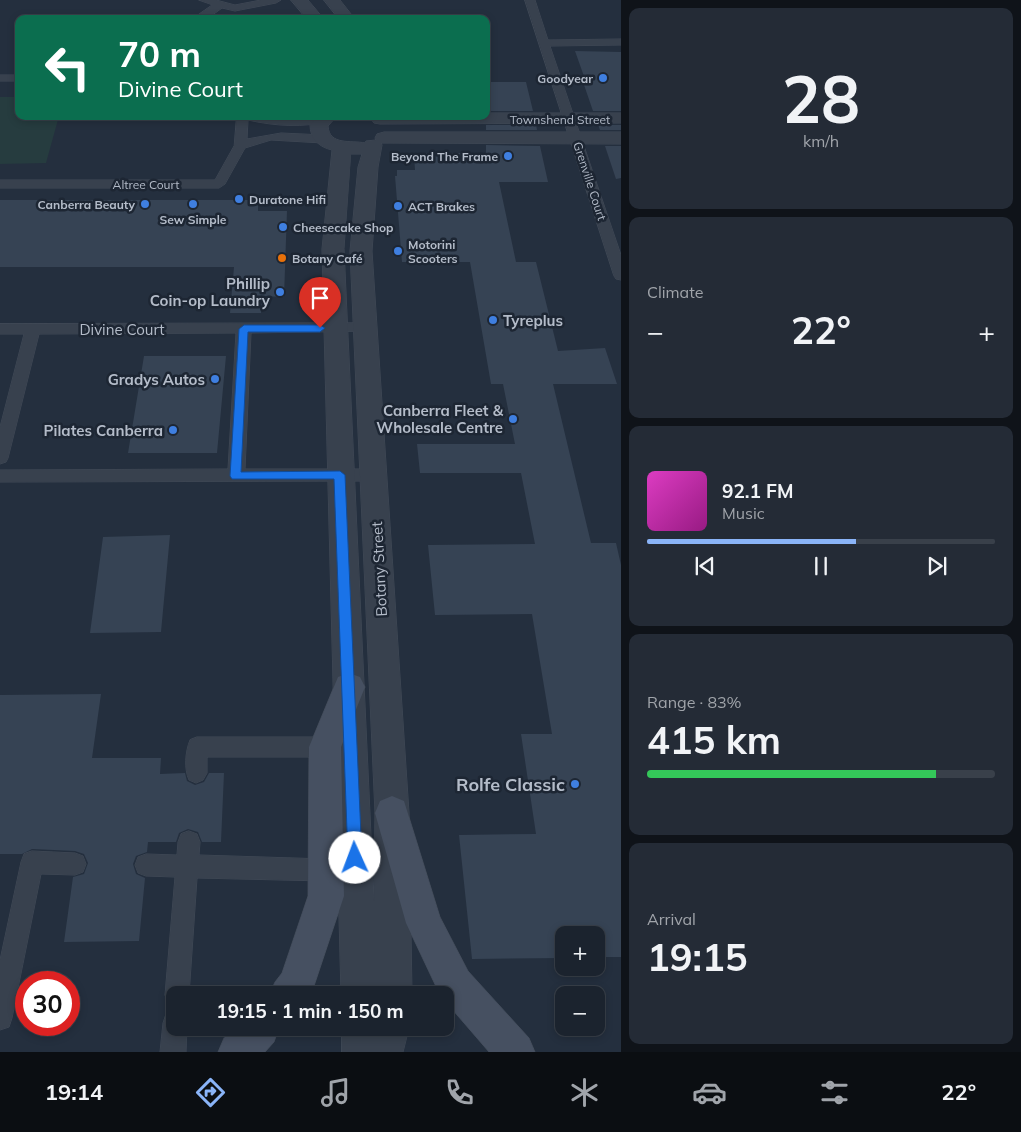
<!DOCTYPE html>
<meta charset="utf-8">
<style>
body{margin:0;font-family:Mulish,sans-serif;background:#242b36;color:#f1f3f6;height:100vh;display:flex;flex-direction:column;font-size:19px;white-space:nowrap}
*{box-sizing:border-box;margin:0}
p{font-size:16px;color:#a0a4aa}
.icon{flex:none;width:28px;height:28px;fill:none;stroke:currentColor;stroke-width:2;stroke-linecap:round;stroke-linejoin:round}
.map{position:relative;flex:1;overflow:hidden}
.details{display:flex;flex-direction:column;gap:8px;padding:8px;background:#0f1319;width:400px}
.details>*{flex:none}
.hud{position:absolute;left:15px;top:15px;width:475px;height:105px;border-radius:10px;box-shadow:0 2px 8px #0003,0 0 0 1px #39404a;background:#0b6e4f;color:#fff;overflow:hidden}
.tools{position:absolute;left:555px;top:926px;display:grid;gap:10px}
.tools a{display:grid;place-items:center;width:50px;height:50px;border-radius:10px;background:#1b232e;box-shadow:0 2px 8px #0003,0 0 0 1px #39404a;font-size:25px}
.speed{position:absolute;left:15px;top:971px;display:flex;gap:10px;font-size:25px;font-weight:700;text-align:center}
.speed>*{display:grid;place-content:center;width:65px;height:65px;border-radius:50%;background:#1b232e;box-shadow:0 2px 8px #0003,0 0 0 1px #39404a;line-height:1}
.speed .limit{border:8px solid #d22;background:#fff;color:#111}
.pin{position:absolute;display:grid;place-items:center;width:42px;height:42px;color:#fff;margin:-51px -21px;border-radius:50% 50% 50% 0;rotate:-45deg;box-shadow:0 0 5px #0007}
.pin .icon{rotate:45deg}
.me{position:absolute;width:55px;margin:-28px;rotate:358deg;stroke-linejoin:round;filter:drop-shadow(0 0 4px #0008)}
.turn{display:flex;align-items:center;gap:18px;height:105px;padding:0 20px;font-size:22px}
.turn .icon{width:65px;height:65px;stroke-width:2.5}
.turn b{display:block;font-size:35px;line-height:42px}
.big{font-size:38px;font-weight:700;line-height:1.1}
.details .widget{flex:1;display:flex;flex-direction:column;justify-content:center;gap:8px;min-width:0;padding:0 18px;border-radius:10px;background:#242b36}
.details .dial{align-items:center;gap:0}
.dial b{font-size:65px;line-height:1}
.song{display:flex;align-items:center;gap:15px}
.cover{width:60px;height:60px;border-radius:8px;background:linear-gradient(135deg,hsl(310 70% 55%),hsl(310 70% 35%))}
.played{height:5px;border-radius:2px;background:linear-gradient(90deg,#8ab4f8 60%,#39404a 60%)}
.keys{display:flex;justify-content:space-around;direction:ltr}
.heat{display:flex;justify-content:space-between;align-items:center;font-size:28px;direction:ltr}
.charge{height:8px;border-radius:4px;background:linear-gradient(90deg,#34c759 83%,#39404a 0)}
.trip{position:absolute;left:166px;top:986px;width:288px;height:50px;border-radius:10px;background:#1b232e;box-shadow:0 2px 8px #0003,0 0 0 1px #39404a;font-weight:700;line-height:50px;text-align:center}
.dock{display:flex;height:80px;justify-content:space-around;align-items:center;background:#0b0e12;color:#a0a4aa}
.dock .icon{width:35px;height:35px}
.dock .active{color:#8ab4f8}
.dock b{font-size:22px;color:#f1f3f6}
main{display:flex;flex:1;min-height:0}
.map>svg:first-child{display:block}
.green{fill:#263c3f}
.building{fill:#364354}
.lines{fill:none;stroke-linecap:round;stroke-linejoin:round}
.lane-casing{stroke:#414a57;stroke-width:1}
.street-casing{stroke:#414a57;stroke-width:1}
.secondary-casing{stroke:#414a57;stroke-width:1}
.lane{fill:#38414e;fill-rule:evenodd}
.street{fill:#38414e;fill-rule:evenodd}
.secondary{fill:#465061;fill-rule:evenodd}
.route{fill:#1a73e8;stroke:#114b97}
.shop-dot{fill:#3f7fe0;stroke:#1d2633;stroke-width:2}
.food-dot{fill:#e8710a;stroke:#1d2633;stroke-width:2}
.labels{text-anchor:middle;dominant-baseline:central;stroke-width:5;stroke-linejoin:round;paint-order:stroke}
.far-poi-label{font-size:12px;font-weight:bold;fill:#b4bcc9;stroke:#1d2633;text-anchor:start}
.far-street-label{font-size:12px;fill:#b4bcc9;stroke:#1d2633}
.poi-label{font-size:15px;font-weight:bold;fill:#b4bcc9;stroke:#1d2633;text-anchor:end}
.street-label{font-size:15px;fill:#b4bcc9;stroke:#1d2633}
.near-poi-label{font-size:18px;font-weight:bold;fill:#b4bcc9;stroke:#1d2633;text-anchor:end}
</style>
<main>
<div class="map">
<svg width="621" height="1052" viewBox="0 0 621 1052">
<rect width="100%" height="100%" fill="#242f3e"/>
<path class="green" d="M 0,97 L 19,97 L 19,116 L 59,116 L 46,163 L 0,164 Z"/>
<path class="building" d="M 575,51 L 621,52 L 621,111 L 593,111 L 583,82 L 586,82 Z
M 486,82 L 526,82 L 533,111 L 486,111 Z
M 486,125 L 536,125 L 537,130 L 486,130 Z
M 598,125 L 621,125 L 621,130 L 600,130 Z
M 486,145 L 540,146 L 548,182 L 499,182 L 516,262 L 536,262 L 558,351 L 605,348 L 617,384 L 553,384 L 591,543 L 616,543 L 621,565 L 621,957 L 596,957 L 596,935 L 564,935 L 564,958 L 472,959 L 459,835 L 536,834 L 521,734 L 552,734 L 532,614 L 435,615 L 428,545 L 535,544 L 521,473 L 420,473 L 417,444 L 515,444 L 503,384 L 491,384 L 470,262 L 402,262 L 395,176 L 397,176 L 397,170 L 415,170 L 414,155 L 426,155 L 426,153 L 486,153 Z
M 605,146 L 621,146 L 621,178 L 616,179 Z
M 0,200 L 258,200 L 258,211 L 287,211 L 284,297 L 262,296 L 261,313 L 230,313 L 234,267 L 0,267 Z
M 144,356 L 226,356 L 217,453 L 128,453 Z
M 170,535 L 161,632 L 90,633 L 103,537 Z
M 101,694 L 92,758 L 161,758 L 160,774 L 185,773 L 187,781 L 195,785 L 204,782 L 209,773 L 224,773 L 221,842 L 202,842 L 198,832 L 188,829 L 179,833 L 176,842 L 148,842 L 147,852 L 136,856 L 133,864 L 136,874 L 145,878 L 139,941 L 64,942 L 73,877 L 84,874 L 88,863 L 84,854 L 75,851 L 32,849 L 22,854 L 0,854 L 0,695 Z"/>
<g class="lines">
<defs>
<path id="lane" d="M 199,0 L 216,0 L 235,5 L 261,0 L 281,0 L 276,3 L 235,11 L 222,8 L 207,19 L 192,19 L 212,5 Z
M 525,0 L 535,0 L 548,40 L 621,39 L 621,45 L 550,46 L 621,255 L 621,280 L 616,279 L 614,276 Z
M 0,75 L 19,75 L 19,81 L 0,81 Z
M 237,116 L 286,118 L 328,116 L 331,119 L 329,121 C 304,128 274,126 248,120 L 247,139 L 281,133 L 323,135 L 329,139 L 323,143 L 271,140 L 245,148 L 225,184 L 219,188 L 0,188 L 0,180 L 215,180 L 234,146 Z
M 366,323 L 371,325 L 373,328 L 371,331 L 251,333 L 245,469 L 375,469 L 381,471 L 383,475 L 381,479 L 375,481 L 0,482 L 0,470 L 228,469 L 236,333 L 39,334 L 8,458 L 6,462 L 0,464 L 0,427 L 24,334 L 0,334 L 0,324 Z
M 197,737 L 325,737 L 332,740 L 335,747 L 332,754 L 325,757 L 207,757 L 207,773 L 203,780 L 196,783 L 189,780 C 184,769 185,752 190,740 Z
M 189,831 L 197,834 L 200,842 L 199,855 L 325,859 L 333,862 L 336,870 L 333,878 L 325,881 L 197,878 L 189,995 L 175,995 L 175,1006 L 168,1004 L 165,995 L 175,877 L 146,876 L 138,873 L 135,865 L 138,857 L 146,854 L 177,855 L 178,842 L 181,834 Z
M 32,851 L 75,853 L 83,856 L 86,864 L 83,872 L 75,875 L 41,874 L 12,1018 L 9,1027 L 0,1030 L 0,960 L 21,862 L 24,854 Z
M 175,1011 L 175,1028 L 187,1028 L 186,1052 L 160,1052 L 163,1023 L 166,1014 Z"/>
<path id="street" d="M 291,0 L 308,0 L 324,19 L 307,19 Z
M 324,0 L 340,0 L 355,19 L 339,19 Z
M 486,113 L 621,113 L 621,123 L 380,124 L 374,123 L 371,119 L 373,116 L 486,116 Z
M 317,116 L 337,116 L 328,126 C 329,146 352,140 365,143 L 366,141 L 376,140 L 375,138 L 377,134 L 384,132 L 621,132 L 621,144 L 381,143 L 382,145 L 378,167 L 372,251 L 409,813 L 412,995 L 341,995 L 322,249 L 332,150 C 319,147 310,139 310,125 ZM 351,154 L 362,154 L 358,167 L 350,251 L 375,813 L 374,901 L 344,249 Z
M 342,1028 L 409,1028 L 403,1052 L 342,1052 Z"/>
<path id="secondary" d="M 349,673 L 360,677 L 365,687 L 341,747 L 344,896 L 311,995 L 269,995 L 275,982 L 282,973 L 308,896 L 309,747 L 338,677 Z
M 392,796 L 404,801 L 440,917 L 468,971 L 529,1038 L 535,1052 L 489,1052 L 445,1001 L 445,995 L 440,995 L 406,923 L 375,813 L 380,801 Z
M 234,1028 L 279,1028 L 274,1042 L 265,1052 L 218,1052 L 224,1038 Z"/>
</defs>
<use href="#lane" class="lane-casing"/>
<use href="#street" class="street-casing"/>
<use href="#secondary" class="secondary-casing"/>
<use href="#lane" class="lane"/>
<use href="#street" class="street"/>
<use href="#secondary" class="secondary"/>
</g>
<path class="route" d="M 244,325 L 320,325 L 325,328 L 320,332 L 248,332 L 241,472 L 340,471 L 345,475 L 362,858 L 360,863 L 355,865 L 350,863 L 348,858 L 334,479 L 232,479 L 230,476 L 239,329 Z"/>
<g class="shop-dot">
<circle cx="603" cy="78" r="5"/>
<circle cx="508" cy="156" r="5"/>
<circle cx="239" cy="199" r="5"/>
<circle cx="145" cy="204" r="5"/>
<circle cx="193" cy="204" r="5"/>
<circle cx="398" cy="206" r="5"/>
<circle cx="283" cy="227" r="5"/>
<circle cx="398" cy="251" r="5"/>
<circle cx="280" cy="292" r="5"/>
<circle cx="493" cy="320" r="5"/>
<circle cx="215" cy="379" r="5"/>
<circle cx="513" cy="419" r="5"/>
<circle cx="173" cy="430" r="5"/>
<circle cx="575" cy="784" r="5"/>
</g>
<circle class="food-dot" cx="282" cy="258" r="5"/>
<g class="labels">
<g class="far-poi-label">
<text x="593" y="78" text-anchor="end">Goodyear</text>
<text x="498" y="156" text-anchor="end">Beyond The Frame</text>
<text x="249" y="199">Duratone Hifi</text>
<text x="135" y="204" text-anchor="end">Canberra Beauty</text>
<text x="408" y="206">ACT Brakes</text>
<text x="193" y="219" text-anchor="middle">Sew Simple</text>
<text x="293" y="227">Cheesecake Shop</text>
<text x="408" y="244">Motorini<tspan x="408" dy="14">Scooters</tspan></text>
<text x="292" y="258">Botany Café</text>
</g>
<g class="far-street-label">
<text x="560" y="119">Townshend Street</text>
<text transform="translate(590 181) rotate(72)">Grenville Court</text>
<text x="146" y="184">Altree Court</text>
</g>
<g class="poi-label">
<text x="270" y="283">Phillip<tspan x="270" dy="17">Coin-op Laundry</tspan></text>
<text x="503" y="320" text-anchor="start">Tyreplus</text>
<text x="205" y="379">Gradys Autos</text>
<text x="503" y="410">Canberra Fleet &amp;<tspan x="503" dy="17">Wholesale Centre</tspan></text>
<text x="163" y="430">Pilates Canberra</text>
</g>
<g class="street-label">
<text x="122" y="329">Divine Court</text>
<text transform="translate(379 569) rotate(-93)">Botany Street</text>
</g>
<g class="near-poi-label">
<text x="565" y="784">Rolfe Classic</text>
</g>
</g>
</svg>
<div class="tools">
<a>+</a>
<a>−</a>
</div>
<div class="speed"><div class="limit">30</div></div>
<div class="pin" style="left:320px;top:328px;background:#d93025"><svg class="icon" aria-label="arrive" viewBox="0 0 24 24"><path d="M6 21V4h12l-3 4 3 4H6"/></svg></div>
<svg class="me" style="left:355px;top:858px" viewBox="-20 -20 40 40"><circle r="19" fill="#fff"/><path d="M0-13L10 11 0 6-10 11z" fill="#1a73e8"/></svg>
<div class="trip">19:15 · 1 min · 150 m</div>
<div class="hud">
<div class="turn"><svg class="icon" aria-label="left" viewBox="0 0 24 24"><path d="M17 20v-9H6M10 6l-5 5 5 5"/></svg><div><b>70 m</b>Divine Court</div></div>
</div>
</div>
<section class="details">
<div class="widget dial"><b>28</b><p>km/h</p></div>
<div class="widget"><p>Climate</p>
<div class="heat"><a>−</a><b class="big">22°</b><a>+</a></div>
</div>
<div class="widget">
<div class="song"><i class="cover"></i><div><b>92.1 FM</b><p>Music</p></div></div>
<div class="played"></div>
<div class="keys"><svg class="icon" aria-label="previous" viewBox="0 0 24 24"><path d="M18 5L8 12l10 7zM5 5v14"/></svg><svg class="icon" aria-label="pause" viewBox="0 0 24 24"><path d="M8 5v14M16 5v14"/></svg><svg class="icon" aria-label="next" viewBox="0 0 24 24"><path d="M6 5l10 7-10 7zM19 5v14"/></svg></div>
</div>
<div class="widget"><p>Range · 83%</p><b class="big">415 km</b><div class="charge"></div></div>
<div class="widget"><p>Arrival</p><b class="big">19:15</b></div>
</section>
</main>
<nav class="dock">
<b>19:14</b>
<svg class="icon active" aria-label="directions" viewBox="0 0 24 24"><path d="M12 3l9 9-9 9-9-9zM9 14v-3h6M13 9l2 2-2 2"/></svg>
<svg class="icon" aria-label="music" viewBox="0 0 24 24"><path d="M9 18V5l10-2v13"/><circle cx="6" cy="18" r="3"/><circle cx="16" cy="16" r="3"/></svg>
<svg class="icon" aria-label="phone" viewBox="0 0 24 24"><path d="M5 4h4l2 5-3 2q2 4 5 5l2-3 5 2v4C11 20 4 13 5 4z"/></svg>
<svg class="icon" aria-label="climate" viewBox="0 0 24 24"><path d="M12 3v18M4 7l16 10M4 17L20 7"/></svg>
<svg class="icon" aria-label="car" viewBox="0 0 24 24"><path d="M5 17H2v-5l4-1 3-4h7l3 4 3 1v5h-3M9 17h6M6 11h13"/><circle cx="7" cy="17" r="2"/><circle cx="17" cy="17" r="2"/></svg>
<svg class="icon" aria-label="filters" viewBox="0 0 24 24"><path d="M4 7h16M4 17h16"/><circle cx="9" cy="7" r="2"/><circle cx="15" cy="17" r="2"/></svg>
<b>22°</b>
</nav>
